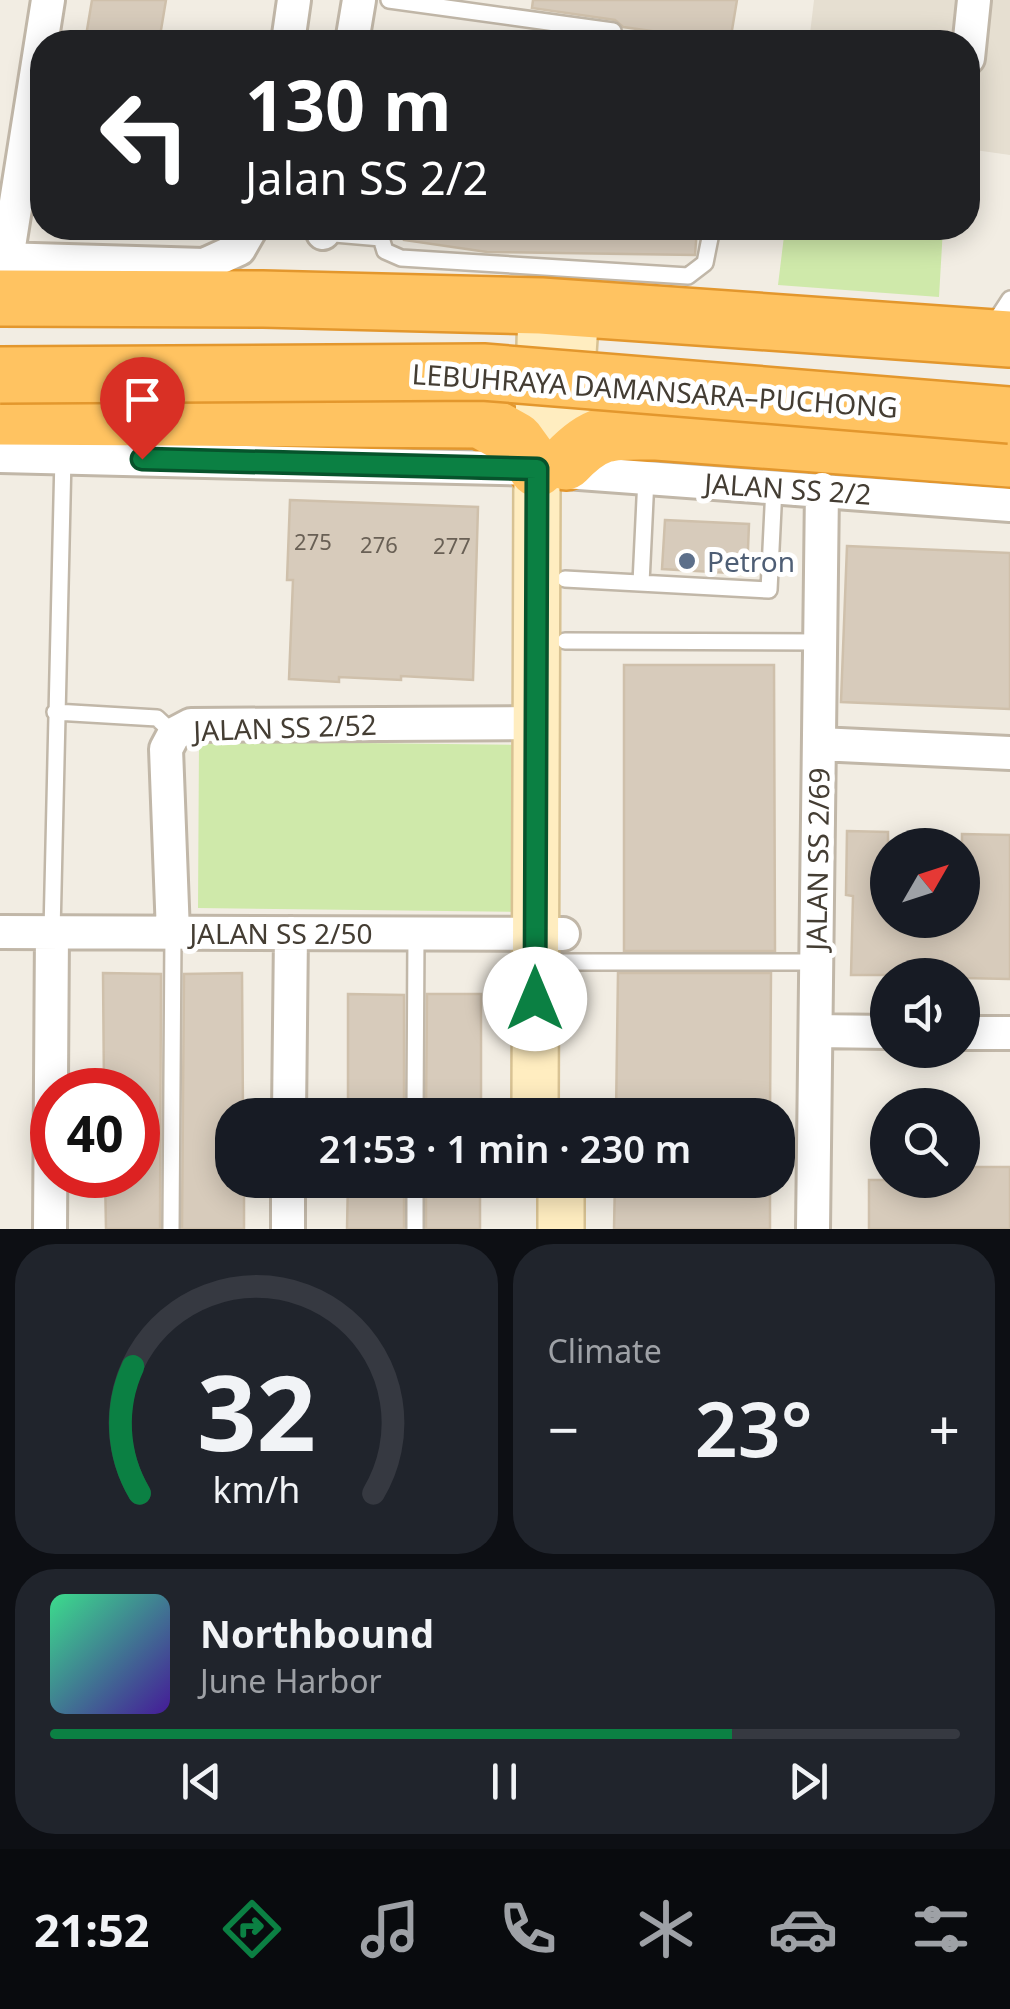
<!DOCTYPE html>
<meta charset="utf-8">
<style>
body{margin:0;font-family:"Noto Sans",sans-serif;background:#20242c;color:#f1f3f6;height:100vh;display:flex;flex-direction:column;font-size:38px;white-space:nowrap}
*{box-sizing:border-box;margin:0}
p{font-size:32px;color:#9ea1a6}
.icon{flex:none;width:55px;height:55px;fill:none;stroke:currentColor;stroke-width:2;stroke-linecap:round;stroke-linejoin:round}
.map{position:relative;height:1229px;overflow:hidden}
.sheet{display:flex;flex-direction:column;gap:15px;padding:15px;background:#0d0f14;flex:1}
.sheet>*{flex:none}
.guide{position:absolute;left:30px;top:30px;width:950px;height:210px;border-radius:40px;box-shadow:0 5px 25px #0003;background:#202124;color:#fff;overflow:hidden}
.needle{width:65px;rotate:51deg}
.tools{position:absolute;left:870px;top:828px;display:grid;gap:20px}
.tools a{display:grid;place-items:center;width:110px;height:110px;border-radius:50%;background:#171b24;box-shadow:0 5px 25px #0003;font-size:50px}
.speed{position:absolute;left:30px;top:1068px;display:flex;gap:20px;font-size:50px;font-weight:700;text-align:center}
.speed>*{display:grid;place-content:center;width:130px;height:130px;border-radius:50%;background:#171b24;box-shadow:0 5px 25px #0003;line-height:1}
.speed .limit{border:15px solid #d22;background:#fff;color:#111}
.pin{position:absolute;display:grid;place-items:center;width:85px;height:85px;color:#fff;margin:-102px -42px;border-radius:50% 50% 50% 0;rotate:-45deg;box-shadow:0 0 10px #0007}
.pin .icon{rotate:45deg}
.me{position:absolute;width:110px;margin:-55px;rotate:0deg;stroke-linejoin:round;filter:drop-shadow(0 0 8px #0008)}
.turn{display:flex;align-items:center;gap:35px;height:210px;padding:0 50px;font-size:45px}
.turn .icon{width:130px;height:130px;stroke-width:2.5}
.turn b{display:block;font-size:70px;line-height:85px}
.big{font-size:75px;font-weight:600;line-height:1.1}
.sheet .card{flex:1;display:flex;flex-direction:column;justify-content:center;gap:15px;min-width:0;padding:0 35px;border-radius:40px;background:#20242c}
.sheet .dial{align-items:center;gap:0}
.dial svg{height:260px;overflow:visible;fill:none;stroke:#363941;stroke-width:7;stroke-linecap:round;text-anchor:middle}
.dial text{fill:#f1f3f6;stroke:none}
.song{display:flex;align-items:center;gap:30px}
.cover{width:120px;height:120px;border-radius:15px;background:linear-gradient(135deg,hsl(150 70% 55%),hsl(260 70% 35%))}
.played{height:10px;border-radius:5px;background:linear-gradient(90deg,#0b8043 75%,#363941 75%)}
.keys{display:flex;justify-content:space-around;direction:ltr}
.heat{display:flex;justify-content:space-between;align-items:center;font-size:55px;direction:ltr}
.sheet .tiles{flex:1;display:grid;gap:15px;grid-template-columns:1fr 1fr}
.card:last-child{grid-column:span 2}
.trip{position:absolute;left:215px;top:1098px;width:580px;height:100px;border-radius:40px;background:#171b24;box-shadow:0 5px 25px #0003;font-weight:600;line-height:100px;text-align:center}
.dock{display:flex;height:160px;justify-content:space-around;align-items:center;background:#090b0e;color:#9ea1a6}
.dock .icon{width:70px;height:70px}
.dock .selected{color:#0b8043}
.dock b{font-size:45px;color:#f1f3f6}
.map>svg:first-child{display:block}
.residential{fill:#e6dfd1}
.green{fill:#cfe9aa}
.building{fill:#d7cbbb;stroke:#cfc0ab;stroke-width:2.5}
.lines{fill:none;stroke-linecap:round;stroke-linejoin:round}
.lane-casing{stroke:#c1b7a8;stroke-width:20}
.street-casing{stroke:#c1b7a8;stroke-width:38}
.secondary-casing{stroke:#d8c293;stroke-width:50}
.highway-casing{stroke:#e3972d;stroke-width:60}
.lane{stroke:#fff;stroke-width:15}
.street{stroke:#fff;stroke-width:32}
.secondary{stroke:#ffedc0;stroke-width:45}
.highway{stroke:#ffc361;stroke-width:55}
.highway-bridge-casing{stroke:#e3972d;stroke-width:60;stroke-linecap:butt}
.highway-bridge{stroke:#ffc361;stroke-width:55}
.route-casing{stroke:#07532c;stroke-width:25}
.route{stroke:#0b8043;stroke-width:18}
.service-dot{fill:#5c6f8a;stroke:#fff;stroke-width:4}
.labels{text-anchor:middle;dominant-baseline:central;stroke-width:10;stroke-linejoin:round;paint-order:stroke}
.number-label{font-size:22px;fill:#696055}
.street-label{font-size:28px;fill:#443d33;stroke:#fff}
.service-label{font-size:28px;fill:#4e5e75;stroke:#fff;text-anchor:start}
</style>
<div class="map">
<svg width="1010" height="1229" viewBox="0 0 1010 1229">
<rect width="100%" height="100%" fill="#f2ede3"/>
<path class="residential" d="M 814,0 L 1010,0 L 1010,155 L 968,149 L 968,42 L 809,42 Z"/>
<path class="green" d="M 785,228 L 943,228 L 939,297 L 778,285 Z
M 199,741 L 523,745 L 521,912 L 198,908 Z"/>
<path class="building" d="M 92,0 L 166,0 L 159,42 L 85,42 Z
M 533,0 L 737,0 L 730,42 L 623,27 L 615,20 L 532,8 Z
M 405,228 L 697,228 L 695,255 L 487,252 L 404,240 Z
M 290,500 L 478,507 L 473,680 L 401,676 L 401,680 L 339,677 L 339,682 L 289,679 L 293,580 L 287,580 Z
M 665,520 L 749,524 L 747,574 L 662,569 Z
M 847,546 L 1010,553 L 1010,709 L 841,702 Z
M 624,665 L 774,665 L 775,951 L 624,951 Z
M 847,831 L 888,832 L 888,920 L 962,920 L 962,834 L 1010,835 L 1010,979 L 962,978 L 962,975 L 851,975 L 853,896 L 846,895 Z
M 103,973 L 161,974 L 160,1229 L 106,1229 L 105,1175 L 138,1175 L 138,1090 L 104,1090 Z
M 242,973 L 243,1115 L 232,1115 L 232,1180 L 244,1180 L 244,1229 L 182,1229 L 184,974 Z
M 618,973 L 771,973 L 770,1115 L 616,1115 Z
M 348,994 L 404,995 L 404,1115 L 348,1115 Z
M 427,994 L 481,994 L 481,1115 L 426,1115 Z
M 962,1167 L 1010,1167 L 1010,1229 L 869,1229 L 869,1180 L 962,1180 Z
M 348,1180 L 404,1180 L 404,1229 L 347,1229 Z
M 426,1180 L 480,1180 L 480,1229 L 426,1229 Z
M 615,1180 L 770,1180 L 770,1229 L 614,1229 Z"/>
<g class="lines">
<defs>
<path id="lane" d="M 389,0 L 613,31
M 323,233 L 381,238 L 385,251 L 401,258 L 688,276 L 705,263 L 712,228
M 993,325 L 1010,299
M 565,579 L 769,590 L 774,487
M 641,583 L 646,478
M 565,641 L 820,642
M 55,712 L 157,718 L 174,734
M 52,932 L 63,457
M 562,962 L 816,962
M 415,1115 L 416,933
M 171,1229 L 173,933
M 415,1229 L 415,1180"/>
<path id="street" d="M 288,42 L 294,0
M 352,42 L 359,0
M 968,58 L 974,0
M 323,233 L 324,228
M 0,259 L 204,265 L 239,249 L 251,228
M 7,259 L 48,0
M 0,456 L 537,469
M 566,472 L 1010,505
M 819,744 L 1010,753
M 0,932 L 563,934
M 173,933 L 166,749 L 174,734 L 191,725 L 537,723
M 816,1031 L 888,1032
M 962,1033 L 1010,1033
M 289,1115 L 291,933
M 50,1229 L 52,932
M 288,1229 L 288,1180
M 813,1229 L 822,489"/>
<path id="secondary" d="M 569,412 L 576,309
M 535,1115 L 537,469 L 541,306
M 561,1229 L 561,1180"/>
<path id="highway" d="M 0,298 L 263,299 L 541,306 L 1010,339
M 0,417 L 480,420 L 516,440 L 537,469
M 566,462 C 598,428 613,432 657,432 L 1010,459"/>
</defs>
<use href="#lane" class="lane-casing"/>
<use href="#street" class="street-casing"/>
<use href="#secondary" class="secondary-casing"/>
<use href="#highway" class="highway-casing"/>
<use href="#lane" class="lane"/>
<use href="#street" class="street"/>
<use href="#secondary" class="secondary"/>
<use href="#highway" class="highway"/>
<defs>
<path id="highway-bridge" d="M 0,375 L 483,372 L 1010,415"/>
</defs>
<use href="#highway-bridge" class="highway-bridge-casing"/>
<use href="#highway-bridge" class="highway-bridge"/>
</g>
<g class="lines">
<defs>
<path id="route" d="M 142,459 L 537,469 L 535,999"/>
</defs>
<use href="#route" class="route-casing"/>
<use href="#route" class="route"/>
</g>
<circle class="service-dot" cx="687" cy="561" r="10"/>
<g class="labels">
<g class="number-label">
<text x="313" y="541">275</text>
<text x="379" y="544">276</text>
<text x="452" y="545">277</text>
</g>
<g class="street-label">
<text transform="translate(655 390) rotate(4)">LEBUHRAYA DAMANSARA–PUCHONG</text>
<text transform="translate(788 488) rotate(4)">JALAN SS 2/2</text>
<text transform="translate(285 727) rotate(-2)">JALAN SS 2/52</text>
<text transform="translate(817 859) rotate(-89)">JALAN SS 2/69</text>
<text x="281" y="933">JALAN SS 2/50</text>
</g>
<g class="service-label">
<text x="707" y="561">Petron</text>
</g>
</g>
</svg>
<div class="tools">
<a><svg class="needle" viewBox="-14 -14 28 28"><path d="M0-13l5 13h-10z" fill="#e53935"/><path d="M0 13l5-13h-10z" fill="#9ea1a6"/></svg></a>
<a><svg class="icon" aria-label="sound" viewBox="0 0 24 24"><path d="M4 9h4l5-4v14l-5-4H4zM17 9q2 3 0 6"/></svg></a>
<a><svg class="icon" aria-label="search" viewBox="0 0 24 24"><circle cx="10" cy="10" r="6"/><path d="M15 15l6 6"/></svg></a>
</div>
<div class="speed"><div class="limit">40</div></div>
<div class="pin" style="left:142px;top:459px;background:#d93025"><svg class="icon" aria-label="arrive" viewBox="0 0 24 24"><path d="M6 21V4h12l-3 4 3 4H6"/></svg></div>
<svg class="me" style="left:535px;top:999px" viewBox="-20 -20 40 40"><circle r="19" fill="#fff"/><path d="M0-13L10 11 0 6-10 11z" fill="#0b8043"/></svg>
<div class="trip">21:53 · 1 min · 230 m</div>
<div class="guide">
<div class="turn"><svg class="icon" aria-label="left" viewBox="0 0 24 24"><path d="M17 20v-9H6M10 6l-5 5 5 5"/></svg><div><b>130 m</b>Jalan SS 2/2</div></div>
</div>
</div>
<section class="sheet">
<div class="tiles">
<div class="card dial"><svg viewBox="0 0 100 80">
<path d="M14 69A42 42 0 1 1 86 69"/>
<path d="M14 69A42 42 0 0 1 12 30" stroke="#0b8043"/>
<text x="50" y="56" font-size="32" font-weight="700">32</text>
<text x="50" y="72" font-size="11">km/h</text>
</svg></div>
<div class="card"><p>Climate</p>
<div class="heat"><a>−</a><b class="big">23°</b><a>+</a></div>
</div>
<div class="card">
<div class="song"><i class="cover"></i><div><b>Northbound</b><p>June Harbor</p></div></div>
<div class="played"></div>
<div class="keys"><svg class="icon" aria-label="previous" viewBox="0 0 24 24"><path d="M18 5L8 12l10 7zM5 5v14"/></svg><svg class="icon" aria-label="pause" viewBox="0 0 24 24"><path d="M8 5v14M16 5v14"/></svg><svg class="icon" aria-label="next" viewBox="0 0 24 24"><path d="M6 5l10 7-10 7zM19 5v14"/></svg></div>
</div>
</div>
</section>
<nav class="dock">
<b>21:52</b>
<svg class="icon selected" aria-label="directions" viewBox="0 0 24 24"><path d="M12 3l9 9-9 9-9-9zM9 14v-3h6M13 9l2 2-2 2"/></svg>
<svg class="icon" aria-label="music" viewBox="0 0 24 24"><path d="M9 18V5l10-2v13"/><circle cx="6" cy="18" r="3"/><circle cx="16" cy="16" r="3"/></svg>
<svg class="icon" aria-label="phone" viewBox="0 0 24 24"><path d="M5 4h4l2 5-3 2q2 4 5 5l2-3 5 2v4C11 20 4 13 5 4z"/></svg>
<svg class="icon" aria-label="climate" viewBox="0 0 24 24"><path d="M12 3v18M4 7l16 10M4 17L20 7"/></svg>
<svg class="icon" aria-label="car" viewBox="0 0 24 24"><path d="M5 17H2v-5l4-1 3-4h7l3 4 3 1v5h-3M9 17h6M6 11h13"/><circle cx="7" cy="17" r="2"/><circle cx="17" cy="17" r="2"/></svg>
<svg class="icon" aria-label="filters" viewBox="0 0 24 24"><path d="M4 7h16M4 17h16"/><circle cx="9" cy="7" r="2"/><circle cx="15" cy="17" r="2"/></svg>
</nav>
